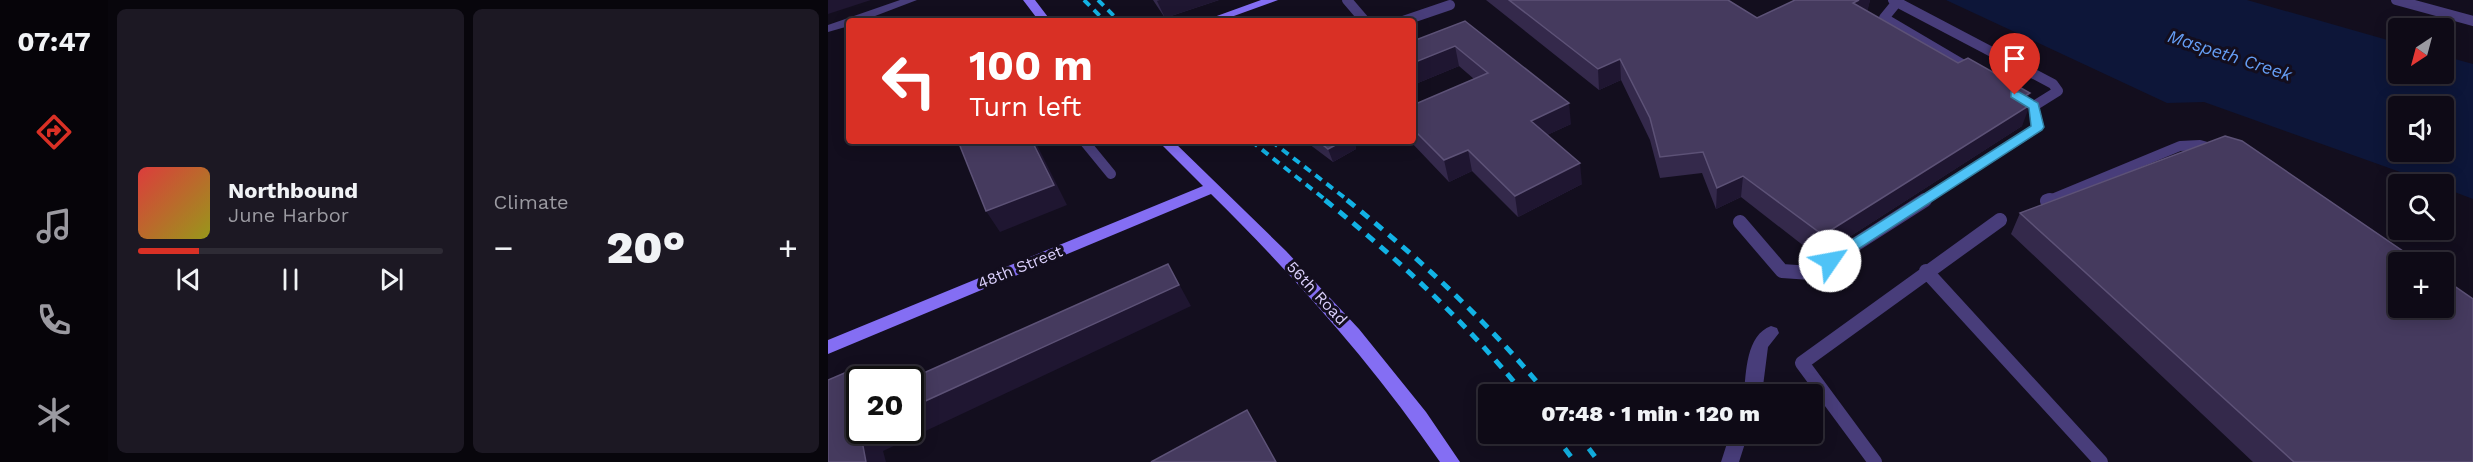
<!DOCTYPE html>
<meta charset="utf-8">
<style>
body{margin:0;font-family:"Work Sans",sans-serif;background:#1c1823;color:#f1f3f6;height:100vh;display:flex;flex-direction:column;font-size:22px;white-space:nowrap}
*{box-sizing:border-box;margin:0}
p{font-size:20px;color:#9b9aa1}
.icon{flex:none;width:33px;height:33px;fill:none;stroke:currentColor;stroke-width:2;stroke-linecap:round;stroke-linejoin:round}
.map{position:relative;flex:1;overflow:hidden}
.side{display:flex;flex-direction:column;gap:9px;padding:9px;background:#08060c;width:720px}
.side>*{flex:none}
.hud{position:absolute;left:18px;top:18px;width:570px;height:126px;border-radius:6px;box-shadow:0 3px 15px #0003,0 0 0 2px #2e2b35;background:#d93025;color:#fff;overflow:hidden}
.needle{width:39px;rotate:216deg}
.controls{position:absolute;left:1560px;top:18px;display:grid;gap:12px}
.controls a{display:grid;place-items:center;width:66px;height:66px;border-radius:6px;background:#0e0a16;box-shadow:0 3px 15px #0003,0 0 0 2px #2e2b35;font-size:30px}
.speed{position:absolute;left:18px;top:366px;display:flex;gap:12px;font-size:30px;font-weight:700;text-align:center}
.speed>*{display:grid;place-content:center;width:78px;height:78px;border-radius:50%;background:#0e0a16;box-shadow:0 3px 15px #0003,0 0 0 2px #2e2b35;line-height:1}
.speed .limit{border:3px solid #111;border-radius:9px;background:#fff;color:#111}
.pin{position:absolute;display:grid;place-items:center;width:51px;height:51px;color:#fff;margin:-62px -26px;border-radius:50% 50% 50% 0;rotate:-45deg;box-shadow:0 0 6px #0007}
.pin .icon{rotate:45deg}
.me{position:absolute;width:66px;margin:-33px;rotate:57deg;stroke-linejoin:round;filter:drop-shadow(0 0 4px #0008)}
.turn{display:flex;align-items:center;gap:21px;height:126px;padding:0 24px;font-size:27px}
.turn .icon{width:78px;height:78px;stroke-width:2.5}
.turn b{display:block;font-size:42px;line-height:51px}
.big{font-size:45px;font-weight:800;line-height:1.1}
.side .tile{flex:1;display:flex;flex-direction:column;justify-content:center;gap:9px;min-width:0;padding:0 21px;border-radius:9px;background:#1c1823}
.song{display:flex;align-items:center;gap:18px}
.cover{width:72px;height:72px;border-radius:9px;background:linear-gradient(135deg,hsl(0 70% 55%),hsl(60 70% 35%))}
.played{height:6px;border-radius:3px;background:linear-gradient(90deg,#d93025 20%,#2e2b35 20%)}
.keys{display:flex;justify-content:space-around;direction:ltr}
.heat{display:flex;justify-content:space-between;align-items:center;font-size:33px;direction:ltr}
.side .tiles{flex:1;display:grid;gap:9px;grid-template-columns:repeat(2,1fr)}
.trip{position:absolute;left:650px;top:384px;width:345px;height:60px;border-radius:6px;background:#0e0a16;box-shadow:0 3px 15px #0003,0 0 0 2px #2e2b35;font-weight:800;line-height:60px;text-align:center}
main{display:flex;flex:1;min-height:0}
.tab-bar{display:flex;flex-direction:column;width:108px;justify-content:space-around;align-items:center;background:#060409;color:#9b9aa1}
.tab-bar .icon{width:42px;height:42px}
.tab-bar .selected{color:#d93025}
.tab-bar b{font-size:27px;color:#f1f3f6}
.map>svg:first-child{display:block}
.water{fill:#0d1639;fill-rule:evenodd}
.lines{fill:none;stroke-linecap:round;stroke-linejoin:round}
.lane-far1{stroke:#483d7a;stroke-width:10}
.lane{stroke:#483d7a;stroke-width:14}
.street{fill:#483d7a;fill-rule:evenodd}
.secondary{fill:#846ef3;fill-rule:evenodd}
.rail-far1{stroke:#12b2e4;stroke-width:4;stroke-dasharray:8 6;stroke-linecap:butt}
.rail{stroke:#12b2e4;stroke-width:5;stroke-dasharray:10 8;stroke-linecap:butt}
.wall{fill:#34294b}
.shaded-wall{fill:#1f1631}
.building{fill:#453a5e;stroke:#5d5277;stroke-width:1.5}
.route{fill:#4fc3f7;stroke:#337fa1;stroke-width:1.5}
.labels{text-anchor:middle;dominant-baseline:central;stroke-width:6;stroke-linejoin:round;paint-order:stroke}
.street-label{font-size:16px;fill:#dacffb;stroke:#130e1e}
.water-label{font-size:18px;font-style:italic;fill:#659df3;stroke:#130e1e}
</style>
<main>
<nav class="tab-bar">
<b>07:47</b>
<svg class="icon selected" aria-label="directions" viewBox="0 0 24 24"><path d="M12 3l9 9-9 9-9-9zM9 14v-3h6M13 9l2 2-2 2"/></svg>
<svg class="icon" aria-label="music" viewBox="0 0 24 24"><path d="M9 18V5l10-2v13"/><circle cx="6" cy="18" r="3"/><circle cx="16" cy="16" r="3"/></svg>
<svg class="icon" aria-label="phone" viewBox="0 0 24 24"><path d="M5 4h4l2 5-3 2q2 4 5 5l2-3 5 2v4C11 20 4 13 5 4z"/></svg>
<svg class="icon" aria-label="climate" viewBox="0 0 24 24"><path d="M12 3v18M4 7l16 10M4 17L20 7"/></svg>
</nav>
<section class="side">
<div class="tiles">
<div class="tile">
<div class="song"><i class="cover"></i><div><b>Northbound</b><p>June Harbor</p></div></div>
<div class="played"></div>
<div class="keys"><svg class="icon" aria-label="previous" viewBox="0 0 24 24"><path d="M18 5L8 12l10 7zM5 5v14"/></svg><svg class="icon" aria-label="pause" viewBox="0 0 24 24"><path d="M8 5v14M16 5v14"/></svg><svg class="icon" aria-label="next" viewBox="0 0 24 24"><path d="M6 5l10 7-10 7zM19 5v14"/></svg></div>
</div>
<div class="tile"><p>Climate</p>
<div class="heat"><a>−</a><b class="big">20°</b><a>+</a></div>
</div>
</div>
</section>
<div class="map">
<svg width="1645" height="462" viewBox="0 0 1645 462">
<rect width="100%" height="100%" fill="#130e1e"/>
<path class="water" d="M 1118,0 L 1419,0 L 1570,43 L 1570,74 L 1616,74 L 1616,56 L 1645,64 L 1645,199 L 1616,188 L 1616,184 L 1606,184 L 1376,102 L 1339,103 ZM 1570,106 L 1616,106 L 1616,152 L 1570,152 Z"/>
<g class="lines">
<path class="lane-far1" d="M 519,0 L 537,21
M 1065,0 L 1225,84 L 1230,91 L 1206,106 L 1210,127 L 1095,201
M 1568,0 L 1645,21
M 1069,2 L 1056,18 L 1146,71
M 575,21 L 622,5
M 256,141 L 283,174
M 1219,201 L 1352,146 L 1372,145 L 1386,149"/>
<path class="lane" d="M 1219,201 L 1222,200
M 912,222 L 954,271 L 983,273 L 1097,200
M 1098,271 L 1273,462
M 1047,462 L 974,363 L 1172,220"/>
<path class="street" d="M 72,0 L 89,0 L 34,21 L 21,21 L 21,26 L 0,32 L 0,25 Z
M 943,326 L 949,328 L 951,333 L 940,347 L 934,394 L 916,394 C 918,373 918,335 943,326 Z
M 902,434 L 920,434 L 911,462 L 893,462 Z"/>
<path class="secondary" d="M 195,0 L 207,0 L 223,21 L 211,21 Z
M 433,0 L 450,0 L 392,21 L 375,21 Z
M 330,141 L 345,141 L 458,251 L 531,329 L 598,412 L 632,462 L 612,462 C 545,364 467,277 383,194 L 0,354 L 0,340 L 375,186 Z"/>
<path class="rail-far1" d="M 256,0 L 277,21
M 270,0 L 291,21
M 423,141 L 499,201
M 443,141 L 521,201"/>
<path class="rail" d="M 497,200 C 570,259 637,321 696,394
M 519,200 C 592,259 659,321 719,394
M 726,434 L 747,462
M 750,434 L 771,462"/>
</g>
<path class="wall" d="M 325,0 L 391,0 L 337,18 Z
M 658,0 L 900,0 L 929,18 L 967,0 L 1042,0 L 1039,11 L 1198,103 L 1194,126 L 990,257 L 913,197 L 888,209 L 874,173 L 832,178 L 822,140 L 793,80 L 771,90 Z
M 637,21 L 743,124 L 719,135 L 754,184 L 690,217 L 644,171 L 621,182 L 582,141 L 585,141 L 585,105 L 646,79 L 631,66 L 585,85 Z
M 477,141 L 526,141 L 528,149 L 505,162 Z
M 1192,213 L 1645,462 L 1425,462 L 1183,234 Z"/>
<path class="shaded-wall" d="M 0,0 L 43,0 L 0,14 Z
M 332,0 L 391,0 L 337,18 L 329,1 Z
M 1031,0 L 1042,0 L 1039,14 L 1025,3 Z
M 627,46 L 631,66 L 585,85 L 585,63 Z
M 792,59 L 793,80 L 771,90 L 770,69 Z
M 1202,93 L 1196,108 L 1202,105 L 1194,126 L 990,257 L 995,235 L 1192,99 Z
M 741,103 L 743,124 L 706,141 L 703,121 Z
M 204,141 L 207,141 L 239,205 L 172,232 L 158,211 Z
M 515,141 L 526,141 L 528,149 L 505,162 L 500,149 Z
M 640,150 L 644,171 L 621,182 L 616,160 Z
M 752,163 L 754,184 L 690,217 L 687,196 Z
M 915,176 L 913,197 L 888,209 L 889,188 Z
M 340,264 L 363,306 L 55,451 L 58,462 L 38,462 L 32,431 L 82,430 L 82,408 Z
M 21,371 L 32,381 L 32,408 L 27,403 Z"/>
<path class="building" d="M 681,0 L 900,0 L 929,18 L 967,0 L 1031,0 L 1025,3 L 1130,63 L 1140,58 L 1202,93 L 1192,99 L 1202,105 L 995,235 L 915,176 L 889,188 L 875,152 L 832,157 L 822,118 L 792,59 L 770,69 Z
M 637,21 L 741,103 L 703,121 L 752,163 L 687,196 L 640,150 L 616,160 L 585,129 L 585,105 L 660,73 L 627,46 L 585,63 L 585,41 Z
M 1397,136 L 1414,141 L 1591,262 L 1570,262 L 1570,308 L 1616,308 L 1616,279 L 1645,299 L 1645,462 L 1466,462 L 1192,213 Z
M 130,141 L 204,141 L 226,185 L 158,211 Z
M 490,141 L 515,141 L 500,149 Z
M 340,264 L 351,285 L 82,408 L 82,380 L 80,380 Z
M 21,371 L 27,403 L 32,401 L 32,430 L 38,462 L 0,462 L 0,380 Z
M 419,410 L 448,462 L 323,462 Z"/>
<path class="route" d="M 1183,92 L 1191,92 L 1210,103 L 1216,127 L 1214,130 L 1007,264 L 997,264 L 997,257 L 1203,126 L 1201,108 L 1183,97 Z"/>
<g class="labels">
<g class="street-label">
<text transform="translate(192 267) rotate(-22)">48th Street</text>
<text transform="translate(489 293) rotate(47)">56th Road</text>
</g>
<g class="water-label">
<text transform="translate(1402 55) rotate(18)">Maspeth Creek</text>
</g>
</g>
</svg>
<div class="controls">
<a><svg class="needle" viewBox="-14 -14 28 28"><path d="M0-13l5 13h-10z" fill="#e53935"/><path d="M0 13l5-13h-10z" fill="#9b9aa1"/></svg></a>
<a><svg class="icon" aria-label="sound" viewBox="0 0 24 24"><path d="M4 9h4l5-4v14l-5-4H4zM17 9q2 3 0 6"/></svg></a>
<a><svg class="icon" aria-label="search" viewBox="0 0 24 24"><circle cx="10" cy="10" r="6"/><path d="M15 15l6 6"/></svg></a>
<a>+</a>
</div>
<div class="speed"><div class="limit">20</div></div>
<div class="pin" style="left:1187px;top:95px;background:#d93025"><svg class="icon" aria-label="arrive" viewBox="0 0 24 24"><path d="M6 21V4h12l-3 4 3 4H6"/></svg></div>
<svg class="me" style="left:1002px;top:261px" viewBox="-20 -20 40 40"><circle r="19" fill="#fff"/><path d="M0-13L10 11 0 6-10 11z" fill="#4fc3f7"/></svg>
<div class="trip">07:48 · 1 min · 120 m</div>
<div class="hud">
<div class="turn"><svg class="icon" aria-label="left" viewBox="0 0 24 24"><path d="M17 20v-9H6M10 6l-5 5 5 5"/></svg><div><b>100 m</b>Turn left</div></div>
</div>
</div>
</main>
